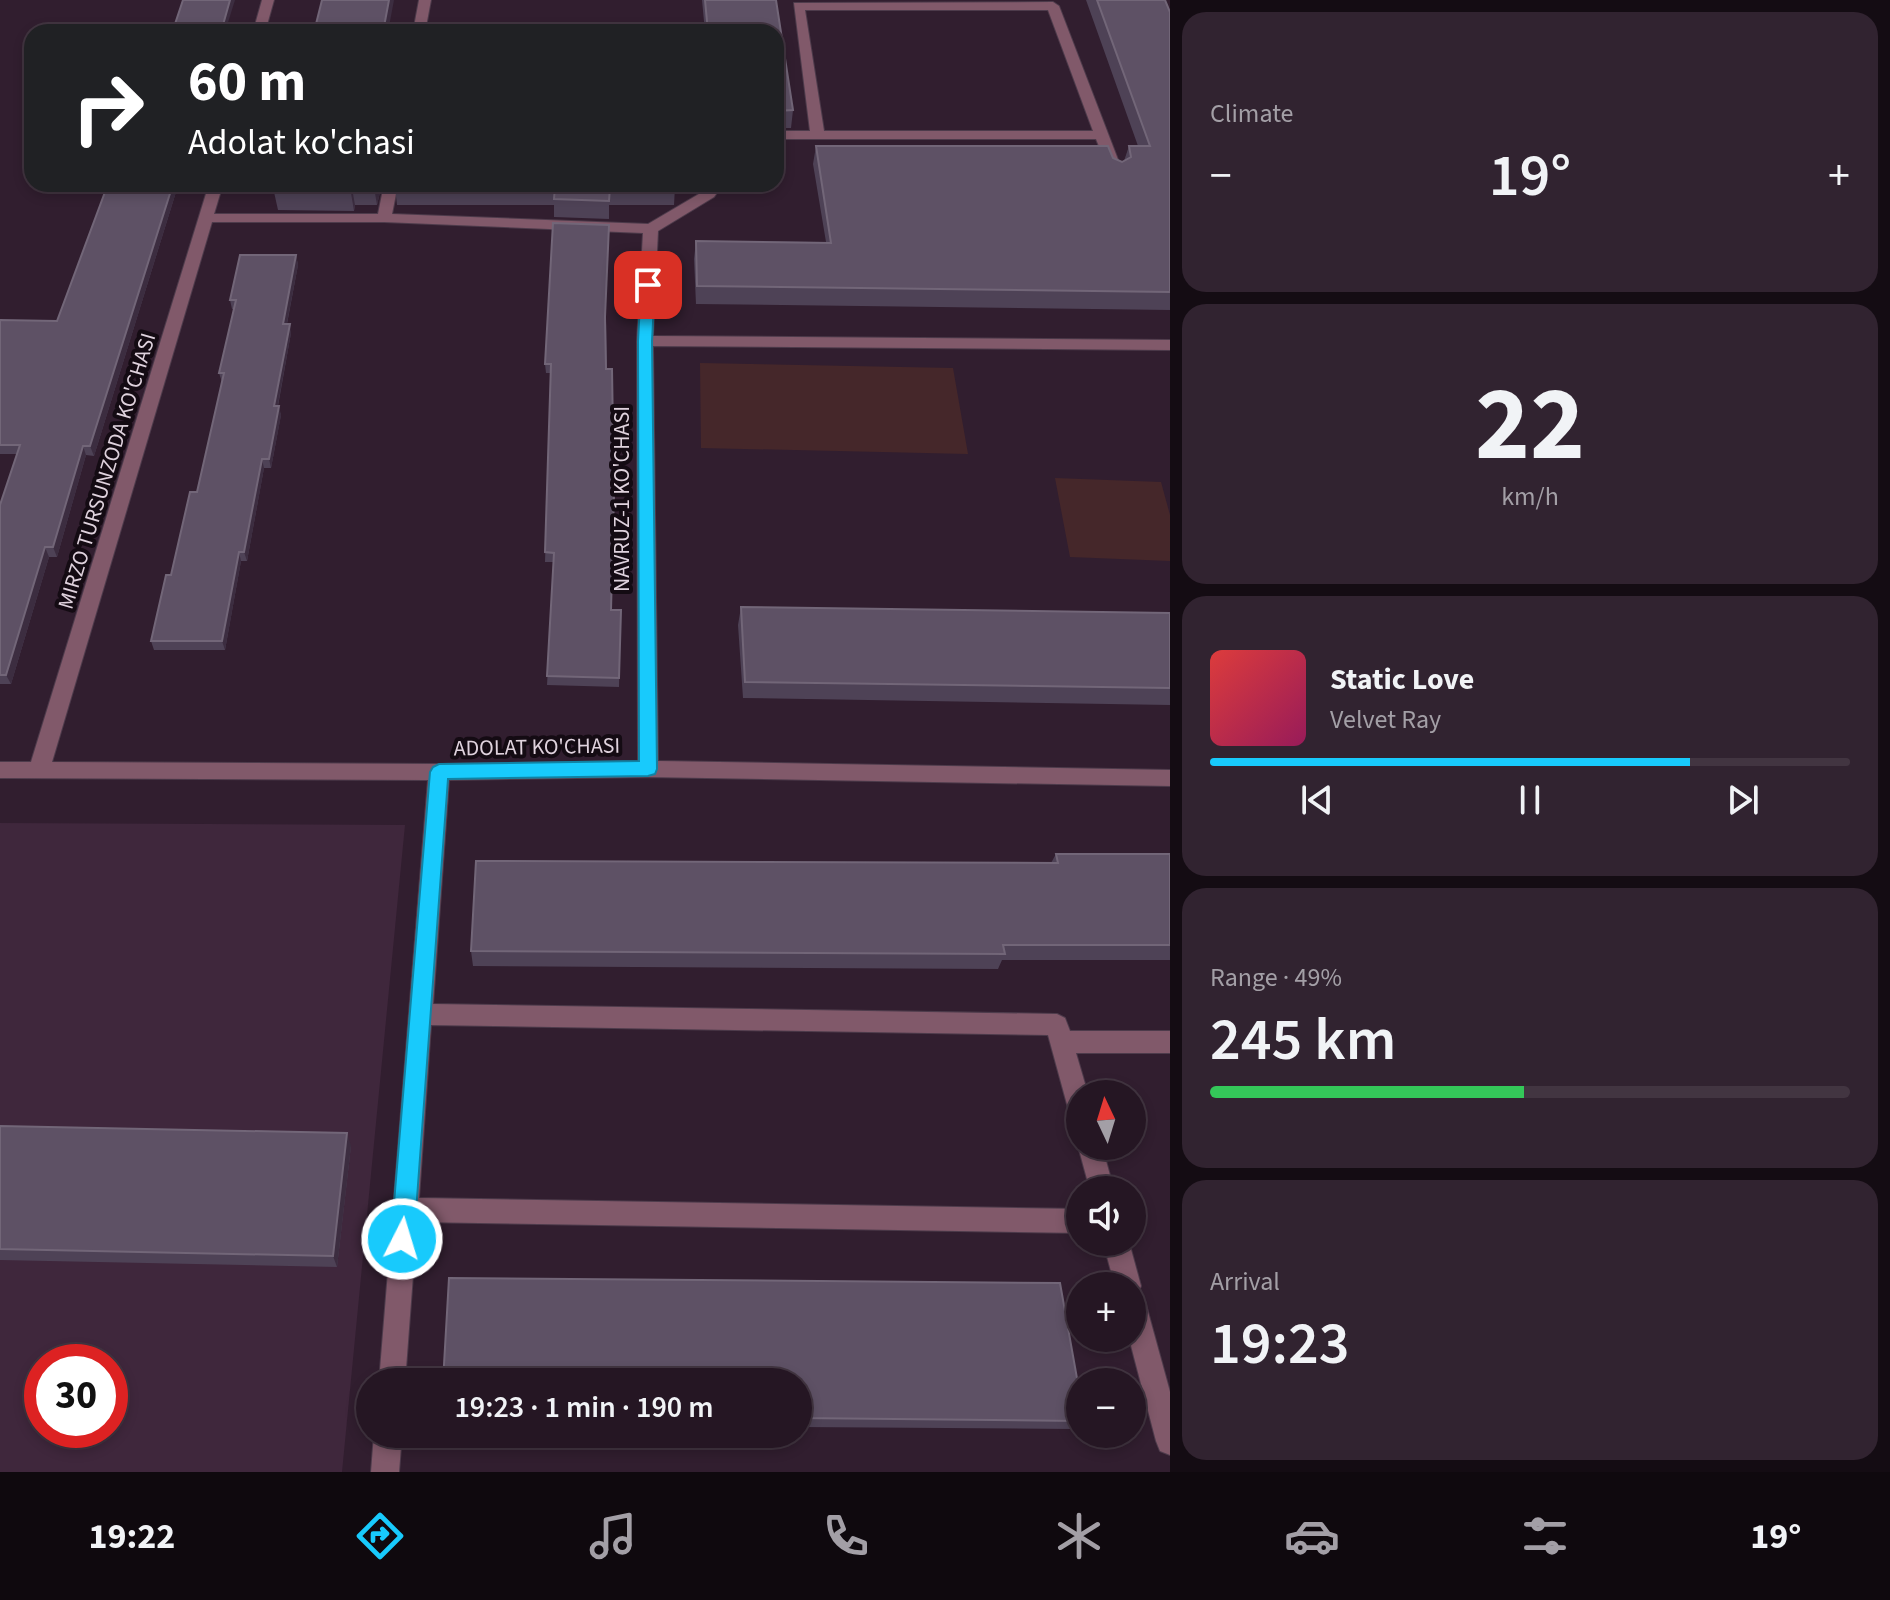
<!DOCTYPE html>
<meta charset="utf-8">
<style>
body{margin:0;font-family:"Source Sans 3",sans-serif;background:#312330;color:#f1f3f6;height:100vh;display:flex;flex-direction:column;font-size:30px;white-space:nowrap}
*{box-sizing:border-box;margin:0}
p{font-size:26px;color:#a39fa6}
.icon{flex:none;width:44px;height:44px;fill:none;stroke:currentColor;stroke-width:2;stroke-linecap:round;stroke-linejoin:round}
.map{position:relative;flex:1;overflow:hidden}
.panel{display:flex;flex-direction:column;gap:12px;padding:12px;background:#140c13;width:720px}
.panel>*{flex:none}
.banner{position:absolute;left:24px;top:24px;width:760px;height:168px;border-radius:24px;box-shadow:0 4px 12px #0003,0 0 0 2px #423541;background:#202124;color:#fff;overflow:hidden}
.needle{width:52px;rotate:356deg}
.controls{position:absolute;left:1066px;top:1080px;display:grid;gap:16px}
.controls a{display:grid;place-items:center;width:80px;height:80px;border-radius:50%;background:#251623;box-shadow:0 4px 12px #0003,0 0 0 2px #423541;font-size:40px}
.speed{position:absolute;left:24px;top:1344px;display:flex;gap:16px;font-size:40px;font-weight:700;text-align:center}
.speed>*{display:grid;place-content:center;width:104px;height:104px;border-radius:50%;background:#251623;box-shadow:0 4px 12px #0003,0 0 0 2px #423541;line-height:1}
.speed .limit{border:12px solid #d22;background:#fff;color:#111}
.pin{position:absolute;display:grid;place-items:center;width:68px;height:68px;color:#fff;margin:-34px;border-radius:16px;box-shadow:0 4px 12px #0006}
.me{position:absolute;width:88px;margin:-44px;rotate:5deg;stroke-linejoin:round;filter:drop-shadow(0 0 6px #0008)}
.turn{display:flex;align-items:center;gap:28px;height:168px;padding:0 32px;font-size:36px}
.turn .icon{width:104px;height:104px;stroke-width:2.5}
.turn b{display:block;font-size:56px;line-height:68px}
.big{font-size:60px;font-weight:600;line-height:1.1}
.panel .card{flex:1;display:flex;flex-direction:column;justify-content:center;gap:12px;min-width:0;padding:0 28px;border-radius:24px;background:#312330}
.panel .dial{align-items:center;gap:0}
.dial b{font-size:104px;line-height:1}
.song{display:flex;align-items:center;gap:24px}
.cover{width:96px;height:96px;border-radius:12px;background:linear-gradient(135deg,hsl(0 70% 55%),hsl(330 70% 35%))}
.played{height:8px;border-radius:4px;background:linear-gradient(90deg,#18cafc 75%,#423541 75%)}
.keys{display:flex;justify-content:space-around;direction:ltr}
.heat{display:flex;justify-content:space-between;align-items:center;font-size:44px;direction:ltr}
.charge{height:12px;border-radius:6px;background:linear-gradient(90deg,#34c759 49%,#423541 0)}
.trip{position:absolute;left:356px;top:1368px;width:456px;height:80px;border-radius:40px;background:#251623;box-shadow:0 4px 12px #0003,0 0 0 2px #423541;font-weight:600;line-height:80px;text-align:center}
.tabs{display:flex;height:128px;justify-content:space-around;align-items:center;background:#0f090e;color:#a39fa6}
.tabs .icon{width:56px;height:56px}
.tabs .selected{color:#18cafc}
.tabs b{font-size:36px;color:#f1f3f6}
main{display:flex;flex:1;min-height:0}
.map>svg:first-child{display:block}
.built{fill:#3f273c;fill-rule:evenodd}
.green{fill:#45272a}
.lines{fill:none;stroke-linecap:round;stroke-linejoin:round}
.minor-casing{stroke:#4d3b4b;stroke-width:2}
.minor{fill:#81596a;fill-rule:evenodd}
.wall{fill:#4e4256}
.shaded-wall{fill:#3c2d40}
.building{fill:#5e5165;stroke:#726678;stroke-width:2}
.route{fill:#18cafc;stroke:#1083a4;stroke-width:2}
.labels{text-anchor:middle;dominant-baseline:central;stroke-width:8;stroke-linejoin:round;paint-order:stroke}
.street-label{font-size:22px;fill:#dfd2dd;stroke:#140b13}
</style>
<main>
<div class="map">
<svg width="1170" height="1472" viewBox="0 0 1170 1472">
<rect width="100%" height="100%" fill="#311e2f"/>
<path class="built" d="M 0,823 L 405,825 L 342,1472 L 0,1472 ZM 42,1362 L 110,1362 L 110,1430 L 42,1430 Z"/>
<path class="green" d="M 700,363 L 953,368 L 968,454 L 701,448 Z
M 1055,478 L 1161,482 L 1170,515 L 1170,561 L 1070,557 Z"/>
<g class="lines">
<defs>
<path id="minor" d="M 262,0 L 274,0 L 265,32 L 253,32 Z
M 419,0 L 431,0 L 425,32 L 413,32 Z
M 1053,2 L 1059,6 L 1122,170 L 1120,173 L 1110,173 L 1096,139 L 776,139 L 776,131 L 810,131 L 794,3 ZM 805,10 L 1048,10 L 1093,131 L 824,131 Z
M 209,184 L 223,184 L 214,214 L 378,214 L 384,184 L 398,184 L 392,214 L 648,224 L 704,191 L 709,184 L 723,184 L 714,197 L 658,231 L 653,336 L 1170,340 L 1170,350 L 653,346 L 658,761 L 1170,770 L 1170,786 L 648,777 L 449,780 L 433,1004 L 1057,1014 L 1065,1018 L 1070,1031 L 1170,1031 L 1170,1053 L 1076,1053 L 1088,1094 L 1080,1094 L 1080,1119 L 1072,1116 L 1068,1108 L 1048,1035 L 431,1025 L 419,1198 L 1080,1209 L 1080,1233 L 417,1222 L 405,1382 L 379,1382 L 428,780 L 0,778 L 0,762 L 31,762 ZM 212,222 L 384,222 L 643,233 L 637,341 L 638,761 L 439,764 L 52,762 Z
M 1080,1141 L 1080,1146 L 1102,1146 L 1114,1190 L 1090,1190 L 1078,1146 Z
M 1103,1242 L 1129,1242 L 1141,1286 L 1139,1291 L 1145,1301 L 1170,1392 L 1170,1455 L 1160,1451 L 1156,1441 L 1129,1338 L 1132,1338 L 1132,1286 L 1115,1286 Z
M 374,1434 L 402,1434 L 399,1472 L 371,1472 Z"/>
</defs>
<use href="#minor" class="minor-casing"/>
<use href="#minor" class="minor"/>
</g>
<path class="wall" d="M 702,0 L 776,0 L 793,110 L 791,128 L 776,128 L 776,32 L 705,32 Z
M 1086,0 L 1165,0 L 1170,12 L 1170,310 L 696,304 L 694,259 L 696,241 L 826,242 L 813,164 L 816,146 L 1113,158 L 1122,162 L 1124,161 L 1129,146 L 1138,146 Z
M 123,184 L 182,184 L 179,192 L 176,192 L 94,456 L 86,455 L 57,557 L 49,557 L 11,684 L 0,684 L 0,505 L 17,454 L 0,454 L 0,320 L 57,321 L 121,192 Z
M 382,184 L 377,205 L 355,205 L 354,211 L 278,210 L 274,192 Z
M 395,187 L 675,187 L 674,205 L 609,205 L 609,219 L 554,217 L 554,205 L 397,205 Z
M 296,255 L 298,265 L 287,324 L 291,333 L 278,406 L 281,415 L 271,468 L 264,468 L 247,561 L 241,561 L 225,650 L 154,650 L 151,641 L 197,492 L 222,382 L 219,373 L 234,309 L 232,309 L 230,300 Z
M 606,321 L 611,610 L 621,610 L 619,687 L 547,685 L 554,562 L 545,562 L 551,373 L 546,373 L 545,364 Z
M 741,607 L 1170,613 L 1170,705 L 743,698 L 738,625 Z
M 1056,854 L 1170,854 L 1170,960 L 1002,960 L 998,969 L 473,966 L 471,951 L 1051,863 Z
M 0,1126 L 351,1146 L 337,1267 L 0,1260 Z
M 798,1382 L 1080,1395 L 1080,1425 L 1075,1429 L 798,1427 Z"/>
<path class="shaded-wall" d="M 230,0 L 235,0 L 225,32 L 221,32 Z
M 389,0 L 394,0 L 388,32 L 383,32 Z
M 173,184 L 176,192 L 94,456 L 90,446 Z
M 375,184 L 382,184 L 377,205 L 374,187 Z
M 352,188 L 355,205 L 354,211 L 351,193 Z
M 296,255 L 298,265 L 285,333 L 283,324 Z
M 290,324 L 291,333 L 276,415 L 274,406 Z
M 279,406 L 281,415 L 271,468 L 269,459 Z
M 83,446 L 86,455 L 57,557 L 53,547 Z
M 262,459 L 264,468 L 247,561 L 244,552 Z
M 45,547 L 49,557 L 11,684 L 6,675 Z
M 239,552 L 241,561 L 225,650 L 222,641 Z
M 347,1133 L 351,1146 L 337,1267 L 333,1256 Z"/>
<path class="building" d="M 183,0 L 230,0 L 221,32 L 177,32 L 180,24 L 175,24 Z
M 322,0 L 389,0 L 383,32 L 314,32 Z
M 705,0 L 776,0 L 793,110 L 776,111 L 776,32 L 708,32 Z
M 1097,0 L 1165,0 L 1170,12 L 1170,292 L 697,286 L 696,241 L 831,243 L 816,146 L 1108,146 L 1113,158 L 1122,162 L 1131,157 L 1129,146 L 1150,146 Z
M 123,184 L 173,184 L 90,446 L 83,446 L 53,547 L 45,547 L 6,675 L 0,675 L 0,505 L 20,445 L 0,445 L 0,320 L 57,321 L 105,192 L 121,192 Z
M 276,184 L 375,184 L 374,187 L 352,188 L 351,193 L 274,192 Z
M 395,184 L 675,184 L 675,187 L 610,187 L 609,201 L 554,199 L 555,187 L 395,187 Z
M 553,223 L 609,225 L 605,317 L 606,369 L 612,369 L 614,494 L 611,610 L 621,610 L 619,678 L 547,676 L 554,553 L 545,552 L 551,364 L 545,364 Z
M 240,255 L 296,255 L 283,324 L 290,324 L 274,406 L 279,406 L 269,459 L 262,459 L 244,552 L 239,552 L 222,641 L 151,641 L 166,575 L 171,575 L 190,492 L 197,492 L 224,373 L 219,373 L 236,300 L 230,300 Z
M 741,607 L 1170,613 L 1170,688 L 745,682 Z
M 1056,854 L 1170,854 L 1170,945 L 1003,945 L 1005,954 L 471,951 L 476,861 L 1058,863 Z
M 0,1126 L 347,1133 L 333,1256 L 0,1249 Z
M 449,1278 L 1060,1283 L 1080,1395 L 1080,1421 L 798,1418 L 798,1382 L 443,1382 Z"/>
<path class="route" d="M 648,280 L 655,285 L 652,341 L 657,769 L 655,774 L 648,776 L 448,779 L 414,1239 L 410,1247 L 402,1250 L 394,1247 L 391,1239 L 430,772 L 433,767 L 439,764 L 639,761 L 638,341 L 641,285 Z"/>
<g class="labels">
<g class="street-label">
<text transform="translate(107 471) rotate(-73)">MIRZO TURSUNZODA KO'CHASI</text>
<text transform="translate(622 499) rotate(-90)">NAVRUZ-1 KO'CHASI</text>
<text transform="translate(537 747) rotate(-1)">ADOLAT KO'CHASI</text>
</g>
</g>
</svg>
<div class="controls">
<a><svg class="needle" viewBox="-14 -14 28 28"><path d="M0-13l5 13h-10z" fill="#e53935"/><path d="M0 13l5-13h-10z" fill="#a39fa6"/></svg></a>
<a><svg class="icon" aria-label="sound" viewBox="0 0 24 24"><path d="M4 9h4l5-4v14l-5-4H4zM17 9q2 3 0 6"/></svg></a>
<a>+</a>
<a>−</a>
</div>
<div class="speed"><div class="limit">30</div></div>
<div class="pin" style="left:648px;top:285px;background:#d93025"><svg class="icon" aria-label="arrive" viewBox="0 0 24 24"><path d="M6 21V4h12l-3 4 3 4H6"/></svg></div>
<svg class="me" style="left:402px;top:1239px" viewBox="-20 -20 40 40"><circle r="17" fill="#18cafc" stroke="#fff" stroke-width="3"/><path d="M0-11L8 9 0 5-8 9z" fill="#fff"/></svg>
<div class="trip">19:23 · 1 min · 190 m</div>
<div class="banner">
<div class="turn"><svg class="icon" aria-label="right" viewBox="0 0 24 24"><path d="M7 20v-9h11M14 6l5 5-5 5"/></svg><div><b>60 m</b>Adolat ko'chasi</div></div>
</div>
</div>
<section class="panel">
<div class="card"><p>Climate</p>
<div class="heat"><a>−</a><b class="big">19°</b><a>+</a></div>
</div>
<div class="card dial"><b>22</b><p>km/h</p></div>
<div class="card">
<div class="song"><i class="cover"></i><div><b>Static Love</b><p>Velvet Ray</p></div></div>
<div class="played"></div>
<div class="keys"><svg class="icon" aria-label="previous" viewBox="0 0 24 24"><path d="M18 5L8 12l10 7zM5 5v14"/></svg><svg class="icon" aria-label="pause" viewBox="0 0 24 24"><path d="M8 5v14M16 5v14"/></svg><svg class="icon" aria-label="next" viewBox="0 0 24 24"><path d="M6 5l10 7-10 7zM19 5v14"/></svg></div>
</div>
<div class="card"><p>Range · 49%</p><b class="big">245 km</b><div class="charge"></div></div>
<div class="card"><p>Arrival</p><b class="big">19:23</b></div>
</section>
</main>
<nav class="tabs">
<b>19:22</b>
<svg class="icon selected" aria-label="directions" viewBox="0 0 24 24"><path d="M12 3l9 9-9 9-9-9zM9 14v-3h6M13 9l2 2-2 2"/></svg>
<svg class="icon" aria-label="music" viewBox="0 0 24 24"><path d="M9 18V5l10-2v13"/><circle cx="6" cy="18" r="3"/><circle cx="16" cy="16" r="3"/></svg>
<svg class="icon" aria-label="phone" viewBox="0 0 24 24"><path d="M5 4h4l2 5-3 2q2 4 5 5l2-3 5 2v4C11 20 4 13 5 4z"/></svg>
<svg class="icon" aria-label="climate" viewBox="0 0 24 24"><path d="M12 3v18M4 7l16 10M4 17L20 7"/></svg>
<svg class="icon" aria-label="car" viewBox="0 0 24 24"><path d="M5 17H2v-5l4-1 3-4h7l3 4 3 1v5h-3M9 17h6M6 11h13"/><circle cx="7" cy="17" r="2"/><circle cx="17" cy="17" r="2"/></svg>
<svg class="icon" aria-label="filters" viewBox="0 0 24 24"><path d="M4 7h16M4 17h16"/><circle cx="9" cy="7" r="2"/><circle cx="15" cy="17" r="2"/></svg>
<b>19°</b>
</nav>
